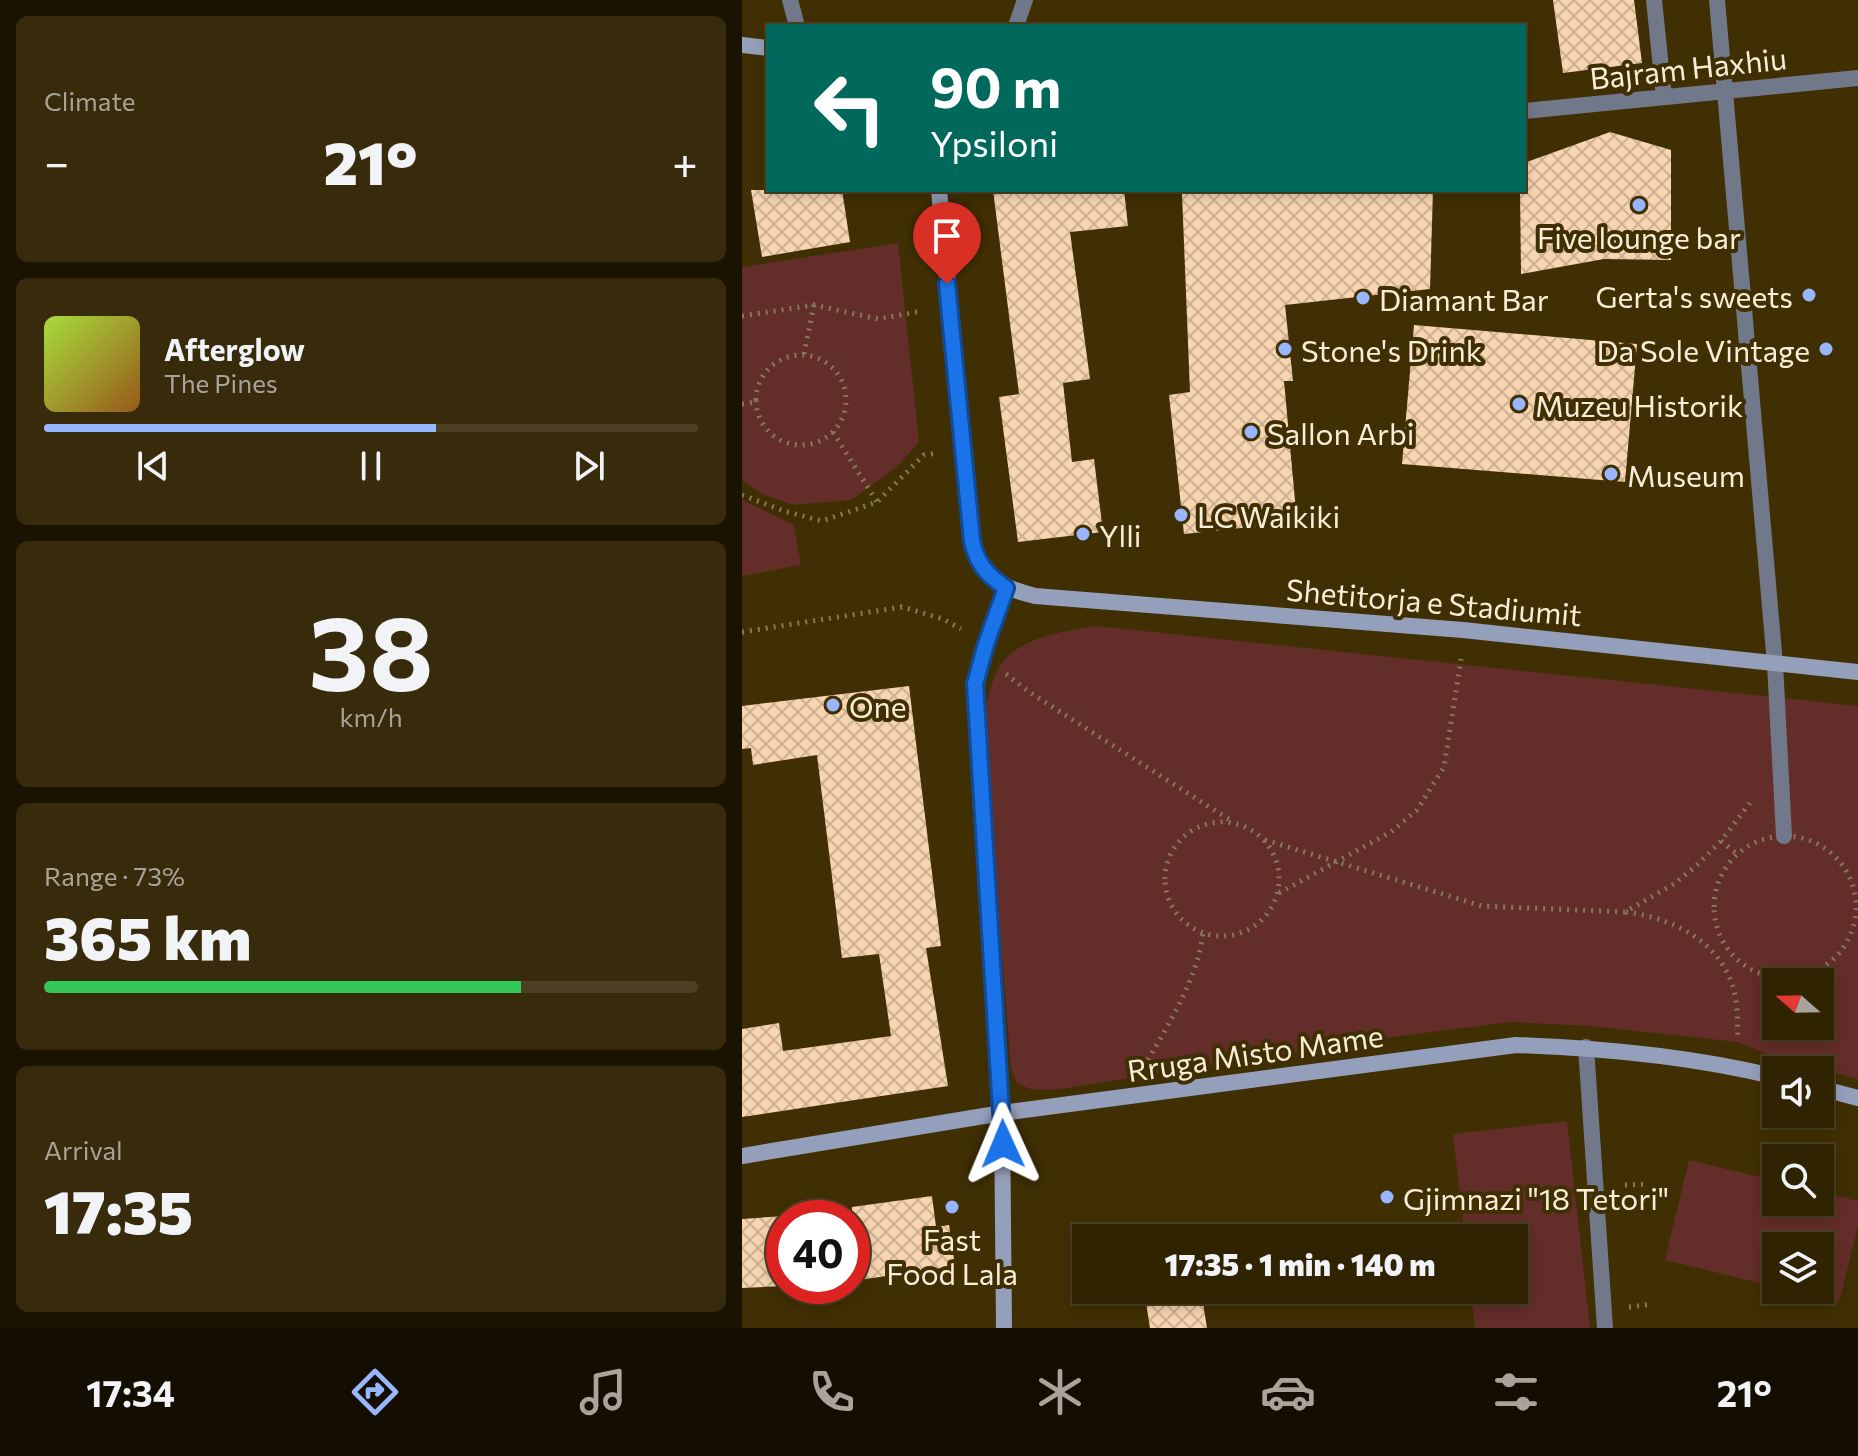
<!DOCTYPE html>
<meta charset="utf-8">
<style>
body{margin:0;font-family:Commissioner,sans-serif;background:#382b0c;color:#f1f3f6;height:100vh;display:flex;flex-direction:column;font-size:30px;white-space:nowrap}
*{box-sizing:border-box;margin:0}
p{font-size:26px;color:#a8a499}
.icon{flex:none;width:44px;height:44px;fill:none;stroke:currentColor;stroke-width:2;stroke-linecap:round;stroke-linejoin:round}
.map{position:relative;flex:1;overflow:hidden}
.sheet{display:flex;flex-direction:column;gap:16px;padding:16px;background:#1a1301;width:742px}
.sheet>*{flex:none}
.hud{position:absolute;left:24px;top:24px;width:760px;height:168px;border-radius:0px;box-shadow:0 4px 12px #0003,0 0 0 2px #4b4024;background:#00695c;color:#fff;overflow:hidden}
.needle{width:52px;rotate:290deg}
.buttons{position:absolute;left:1020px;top:968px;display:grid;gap:16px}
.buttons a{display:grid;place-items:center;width:72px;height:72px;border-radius:0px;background:#302302;box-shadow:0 4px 12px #0003,0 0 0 2px #4b4024;font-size:40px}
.speed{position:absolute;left:24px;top:1200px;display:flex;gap:16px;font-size:40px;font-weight:700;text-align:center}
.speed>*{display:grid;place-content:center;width:104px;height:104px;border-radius:50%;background:#302302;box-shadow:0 4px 12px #0003,0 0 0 2px #4b4024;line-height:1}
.speed .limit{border:12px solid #d22;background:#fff;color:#111}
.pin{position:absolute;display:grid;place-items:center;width:68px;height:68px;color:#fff;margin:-82px -34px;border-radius:50% 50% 50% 0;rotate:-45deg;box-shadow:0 0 8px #0007}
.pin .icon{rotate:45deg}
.me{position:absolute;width:88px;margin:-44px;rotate:359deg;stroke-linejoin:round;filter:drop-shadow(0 0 6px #0008)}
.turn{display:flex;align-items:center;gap:28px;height:168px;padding:0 32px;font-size:36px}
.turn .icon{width:104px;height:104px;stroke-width:2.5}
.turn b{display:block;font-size:56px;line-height:68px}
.big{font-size:60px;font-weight:800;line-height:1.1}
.sheet .tile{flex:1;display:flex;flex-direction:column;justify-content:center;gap:12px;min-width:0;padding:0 28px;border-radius:12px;background:#382b0c}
.sheet .dial{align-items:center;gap:0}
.dial b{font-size:104px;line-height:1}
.song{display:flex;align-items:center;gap:24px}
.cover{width:96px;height:96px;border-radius:12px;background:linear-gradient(135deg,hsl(80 70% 55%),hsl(30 70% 35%))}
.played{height:8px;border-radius:4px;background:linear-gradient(90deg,#98b6fd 60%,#4b4024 60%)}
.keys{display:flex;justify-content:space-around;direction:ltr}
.heat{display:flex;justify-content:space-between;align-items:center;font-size:44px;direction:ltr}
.charge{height:12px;border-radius:6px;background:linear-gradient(90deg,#34c759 73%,#4b4024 0)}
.trip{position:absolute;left:330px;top:1224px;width:456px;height:80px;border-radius:0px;background:#302302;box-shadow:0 4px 12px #0003,0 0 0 2px #4b4024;font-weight:800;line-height:80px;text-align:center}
.menu{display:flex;height:128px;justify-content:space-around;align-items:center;background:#130e01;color:#a8a499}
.menu .icon{width:56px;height:56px}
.menu .on{color:#98b6fd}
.menu b{font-size:36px;color:#f1f3f6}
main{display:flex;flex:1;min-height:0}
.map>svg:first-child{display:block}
.park{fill:#632d29;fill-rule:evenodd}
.building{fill:url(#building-cross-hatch)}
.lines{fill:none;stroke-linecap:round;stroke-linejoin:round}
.path{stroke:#877955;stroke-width:5;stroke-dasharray:2 6;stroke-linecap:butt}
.street{stroke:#71788a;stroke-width:16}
.secondary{stroke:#94a0bb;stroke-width:16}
.route-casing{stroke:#114b97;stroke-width:20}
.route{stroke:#1a73e8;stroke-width:14}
.poi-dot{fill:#98b6fd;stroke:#402f03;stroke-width:3}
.labels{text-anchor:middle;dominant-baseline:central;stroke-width:8;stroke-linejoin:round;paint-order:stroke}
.street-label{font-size:30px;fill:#f8eed7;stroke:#402f03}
.poi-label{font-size:30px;fill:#f8eed7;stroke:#402f03;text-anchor:start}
</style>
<main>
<section class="sheet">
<div class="tile"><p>Climate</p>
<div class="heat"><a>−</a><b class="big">21°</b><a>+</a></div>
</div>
<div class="tile">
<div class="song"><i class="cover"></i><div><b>Afterglow</b><p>The Pines</p></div></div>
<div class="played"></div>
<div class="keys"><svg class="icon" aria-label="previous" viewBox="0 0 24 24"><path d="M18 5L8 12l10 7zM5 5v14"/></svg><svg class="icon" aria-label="pause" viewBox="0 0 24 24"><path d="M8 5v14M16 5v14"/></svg><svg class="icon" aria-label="next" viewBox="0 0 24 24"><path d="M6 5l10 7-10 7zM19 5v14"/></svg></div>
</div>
<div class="tile dial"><b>38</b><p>km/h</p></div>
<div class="tile"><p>Range · 73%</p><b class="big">365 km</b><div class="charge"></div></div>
<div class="tile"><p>Arrival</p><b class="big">17:35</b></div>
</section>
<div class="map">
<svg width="1116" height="1328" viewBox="0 0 1116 1328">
<defs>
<pattern id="building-cross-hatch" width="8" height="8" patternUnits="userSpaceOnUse" patternTransform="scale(2)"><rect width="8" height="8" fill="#f8d4b0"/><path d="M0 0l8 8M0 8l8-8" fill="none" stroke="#ccb194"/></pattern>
</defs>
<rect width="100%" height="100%" fill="#402f03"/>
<path class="park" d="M 156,243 L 177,442 L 154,468 L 109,500 L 52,505 L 20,494 L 0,480 L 0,267 Z
M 0,500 L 52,525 L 59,565 L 0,576 Z
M 354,626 L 1116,706 L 1116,1079 L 1032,1057 L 996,1042 L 849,1026 L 769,1022 L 658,1036 L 312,1090 L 288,1089 L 275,1083 L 269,1068 L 241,716 C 246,701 249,681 257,667 C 276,637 323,631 354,626 ZM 1034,982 L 1078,982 L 1078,1026 L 1034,1026 Z
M 825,1121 L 848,1328 L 733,1328 L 729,1290 L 772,1290 L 772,1238 L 723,1238 L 711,1134 Z
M 947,1160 L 1034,1181 L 1034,1202 L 1078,1202 L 1078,1192 L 1116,1201 L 1116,1225 L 1097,1302 L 1048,1290 L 1078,1290 L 1078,1246 L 1034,1246 L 1034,1287 L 923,1260 Z"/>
<path class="building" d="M 811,0 L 892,0 L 900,63 L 821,73 Z
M 868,132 L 929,150 L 929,260 L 862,259 L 779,274 L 778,190 L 782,190 L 782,163 Z
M 9,190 L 100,190 L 108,242 L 20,257 Z
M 251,190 L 382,190 L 386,226 L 328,232 L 348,379 L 321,383 L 330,462 L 352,459 L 361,532 L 276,542 L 257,397 L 277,394 Z
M 516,190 L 691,190 L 688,289 L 543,305 L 551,381 L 542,381 L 555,522 L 442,534 L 427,395 L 448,392 L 440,194 Z
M 672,325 L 895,344 L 883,482 L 660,464 Z
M 167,686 L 199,946 L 184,948 L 206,1086 L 0,1117 L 0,1029 L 37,1023 L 41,1051 L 149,1036 L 137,954 L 100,958 L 75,755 L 11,765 L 9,748 L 0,749 L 0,706 Z
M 190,1196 L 194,1227 L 207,1225 L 213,1266 L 110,1281 L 110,1207 Z
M 42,1216 L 42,1286 L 0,1288 L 0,1219 Z
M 402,1290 L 459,1290 L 465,1328 L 408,1328 Z"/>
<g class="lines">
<path class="path" d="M 0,316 L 72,305 L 136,319 L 180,311
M 62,354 L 72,305
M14 400a45 45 0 1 1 90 0a45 45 0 1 1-90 0Z
M 0,404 L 14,402
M 91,432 L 135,502
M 0,495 L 42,511 L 80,521 L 135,502 L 182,455 L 196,453
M 0,632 L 160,607 L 201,619 L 219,629
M 264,674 L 287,692 L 491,822
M423 879a57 57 0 1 1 114 0a57 57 0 1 1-114 0Z
M972 907a71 71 0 1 1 142 0a71 71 0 1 1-142 0Z
M 523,840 L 740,906 L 883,912 L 932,884 L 955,865 L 979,841 L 1011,799
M 979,841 L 995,854
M 537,893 L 649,832 L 675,810 L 702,767 L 719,659
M 884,912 C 932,918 982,943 993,995 C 996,1009 995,1025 996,1039
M 402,1067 C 426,1024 454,983 461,934
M 883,1185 L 906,1184
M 887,1307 L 910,1304"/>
<path class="street" d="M 48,0 L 55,26
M 912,0 L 922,97
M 975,0 L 1033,664 L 1042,836
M 274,26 L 283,0
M 782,111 L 1116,78
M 844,1047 L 863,1328
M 260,1113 L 233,684 L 244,644 L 264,588"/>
<path class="secondary" d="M 0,45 L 26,48
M 197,190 L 230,541 C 239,579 258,587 293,596 L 721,630 L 1116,672
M 1078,1088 L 1116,1098
M 260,1113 L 262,1328
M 0,1156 L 260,1113 L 774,1045 C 861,1048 949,1056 1034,1077"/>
</g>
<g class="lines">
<defs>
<path id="route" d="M 205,284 L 230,541 C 235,564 245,575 264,588 L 244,644 L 233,684 L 261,1144"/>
</defs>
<use href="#route" class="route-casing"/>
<use href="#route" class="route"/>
</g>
<g class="poi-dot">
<circle cx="897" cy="205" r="8"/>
<circle cx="1067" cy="295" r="8"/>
<circle cx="621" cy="298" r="8"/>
<circle cx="543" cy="349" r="8"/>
<circle cx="1084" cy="349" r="8"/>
<circle cx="777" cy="404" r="8"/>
<circle cx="509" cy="432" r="8"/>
<circle cx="869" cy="474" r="8"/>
<circle cx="439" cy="515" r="8"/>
<circle cx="341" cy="534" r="8"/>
<circle cx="91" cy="705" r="8"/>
<circle cx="645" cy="1197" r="8"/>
<circle cx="210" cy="1207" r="8"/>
</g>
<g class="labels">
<g class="street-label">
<text transform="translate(946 67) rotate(-6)">Bajram Haxhiu</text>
<text transform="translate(692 601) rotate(5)">Shetitorja e Stadiumit</text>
<text transform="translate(513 1052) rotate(-8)">Rruga Misto Mame</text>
</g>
<g class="poi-label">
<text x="897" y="236" text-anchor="middle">Five lounge bar</text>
<text x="1051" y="295" text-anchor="end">Gerta's sweets</text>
<text x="637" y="298">Diamant Bar</text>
<text x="559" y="349">Stone's Drink</text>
<text x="1068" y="349" text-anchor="end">Da Sole Vintage</text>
<text x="793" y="404">Muzeu Historik</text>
<text x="525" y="432">Sallon Arbi</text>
<text x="885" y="474">Museum</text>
<text x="455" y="515">LC Waikiki</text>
<text x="357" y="534">Ylli</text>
<text x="107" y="705">One</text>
<text x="661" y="1197">Gjimnazi "18 Tetori"</text>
<text x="210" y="1238" text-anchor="middle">Fast<tspan x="210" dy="34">Food Lala</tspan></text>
</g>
</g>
</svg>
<div class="buttons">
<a><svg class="needle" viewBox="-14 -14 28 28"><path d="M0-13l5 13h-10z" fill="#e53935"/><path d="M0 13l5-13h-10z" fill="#a8a499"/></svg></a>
<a><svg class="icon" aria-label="sound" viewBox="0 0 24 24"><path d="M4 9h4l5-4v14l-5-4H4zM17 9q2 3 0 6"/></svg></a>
<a><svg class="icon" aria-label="search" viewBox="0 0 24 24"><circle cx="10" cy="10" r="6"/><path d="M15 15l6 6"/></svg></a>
<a><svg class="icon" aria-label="layers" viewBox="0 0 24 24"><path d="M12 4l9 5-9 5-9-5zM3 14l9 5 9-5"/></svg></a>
</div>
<div class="speed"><div class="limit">40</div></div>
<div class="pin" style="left:205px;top:284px;background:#d93025"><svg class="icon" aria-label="arrive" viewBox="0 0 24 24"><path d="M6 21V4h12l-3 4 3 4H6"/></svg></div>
<svg class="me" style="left:261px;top:1144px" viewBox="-20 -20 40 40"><path d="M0-17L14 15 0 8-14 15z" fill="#1a73e8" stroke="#fff" stroke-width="4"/></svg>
<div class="trip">17:35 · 1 min · 140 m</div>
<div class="hud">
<div class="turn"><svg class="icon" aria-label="left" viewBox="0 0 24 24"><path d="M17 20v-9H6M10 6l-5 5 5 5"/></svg><div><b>90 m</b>Ypsiloni</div></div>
</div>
</div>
</main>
<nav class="menu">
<b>17:34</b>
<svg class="icon on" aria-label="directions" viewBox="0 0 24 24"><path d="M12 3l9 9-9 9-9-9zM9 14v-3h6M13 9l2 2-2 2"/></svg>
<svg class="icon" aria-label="music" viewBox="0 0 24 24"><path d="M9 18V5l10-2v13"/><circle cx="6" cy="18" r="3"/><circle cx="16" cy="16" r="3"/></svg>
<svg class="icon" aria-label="phone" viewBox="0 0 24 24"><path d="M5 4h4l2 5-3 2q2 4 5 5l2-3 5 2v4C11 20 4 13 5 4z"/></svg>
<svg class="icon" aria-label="climate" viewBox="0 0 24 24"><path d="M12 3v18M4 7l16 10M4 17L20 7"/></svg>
<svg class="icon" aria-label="car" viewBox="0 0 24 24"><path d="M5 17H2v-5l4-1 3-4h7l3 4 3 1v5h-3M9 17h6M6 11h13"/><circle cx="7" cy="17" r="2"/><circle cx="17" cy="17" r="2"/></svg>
<svg class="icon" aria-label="filters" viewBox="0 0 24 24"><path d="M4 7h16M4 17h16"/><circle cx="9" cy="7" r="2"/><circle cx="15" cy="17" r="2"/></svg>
<b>21°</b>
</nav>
